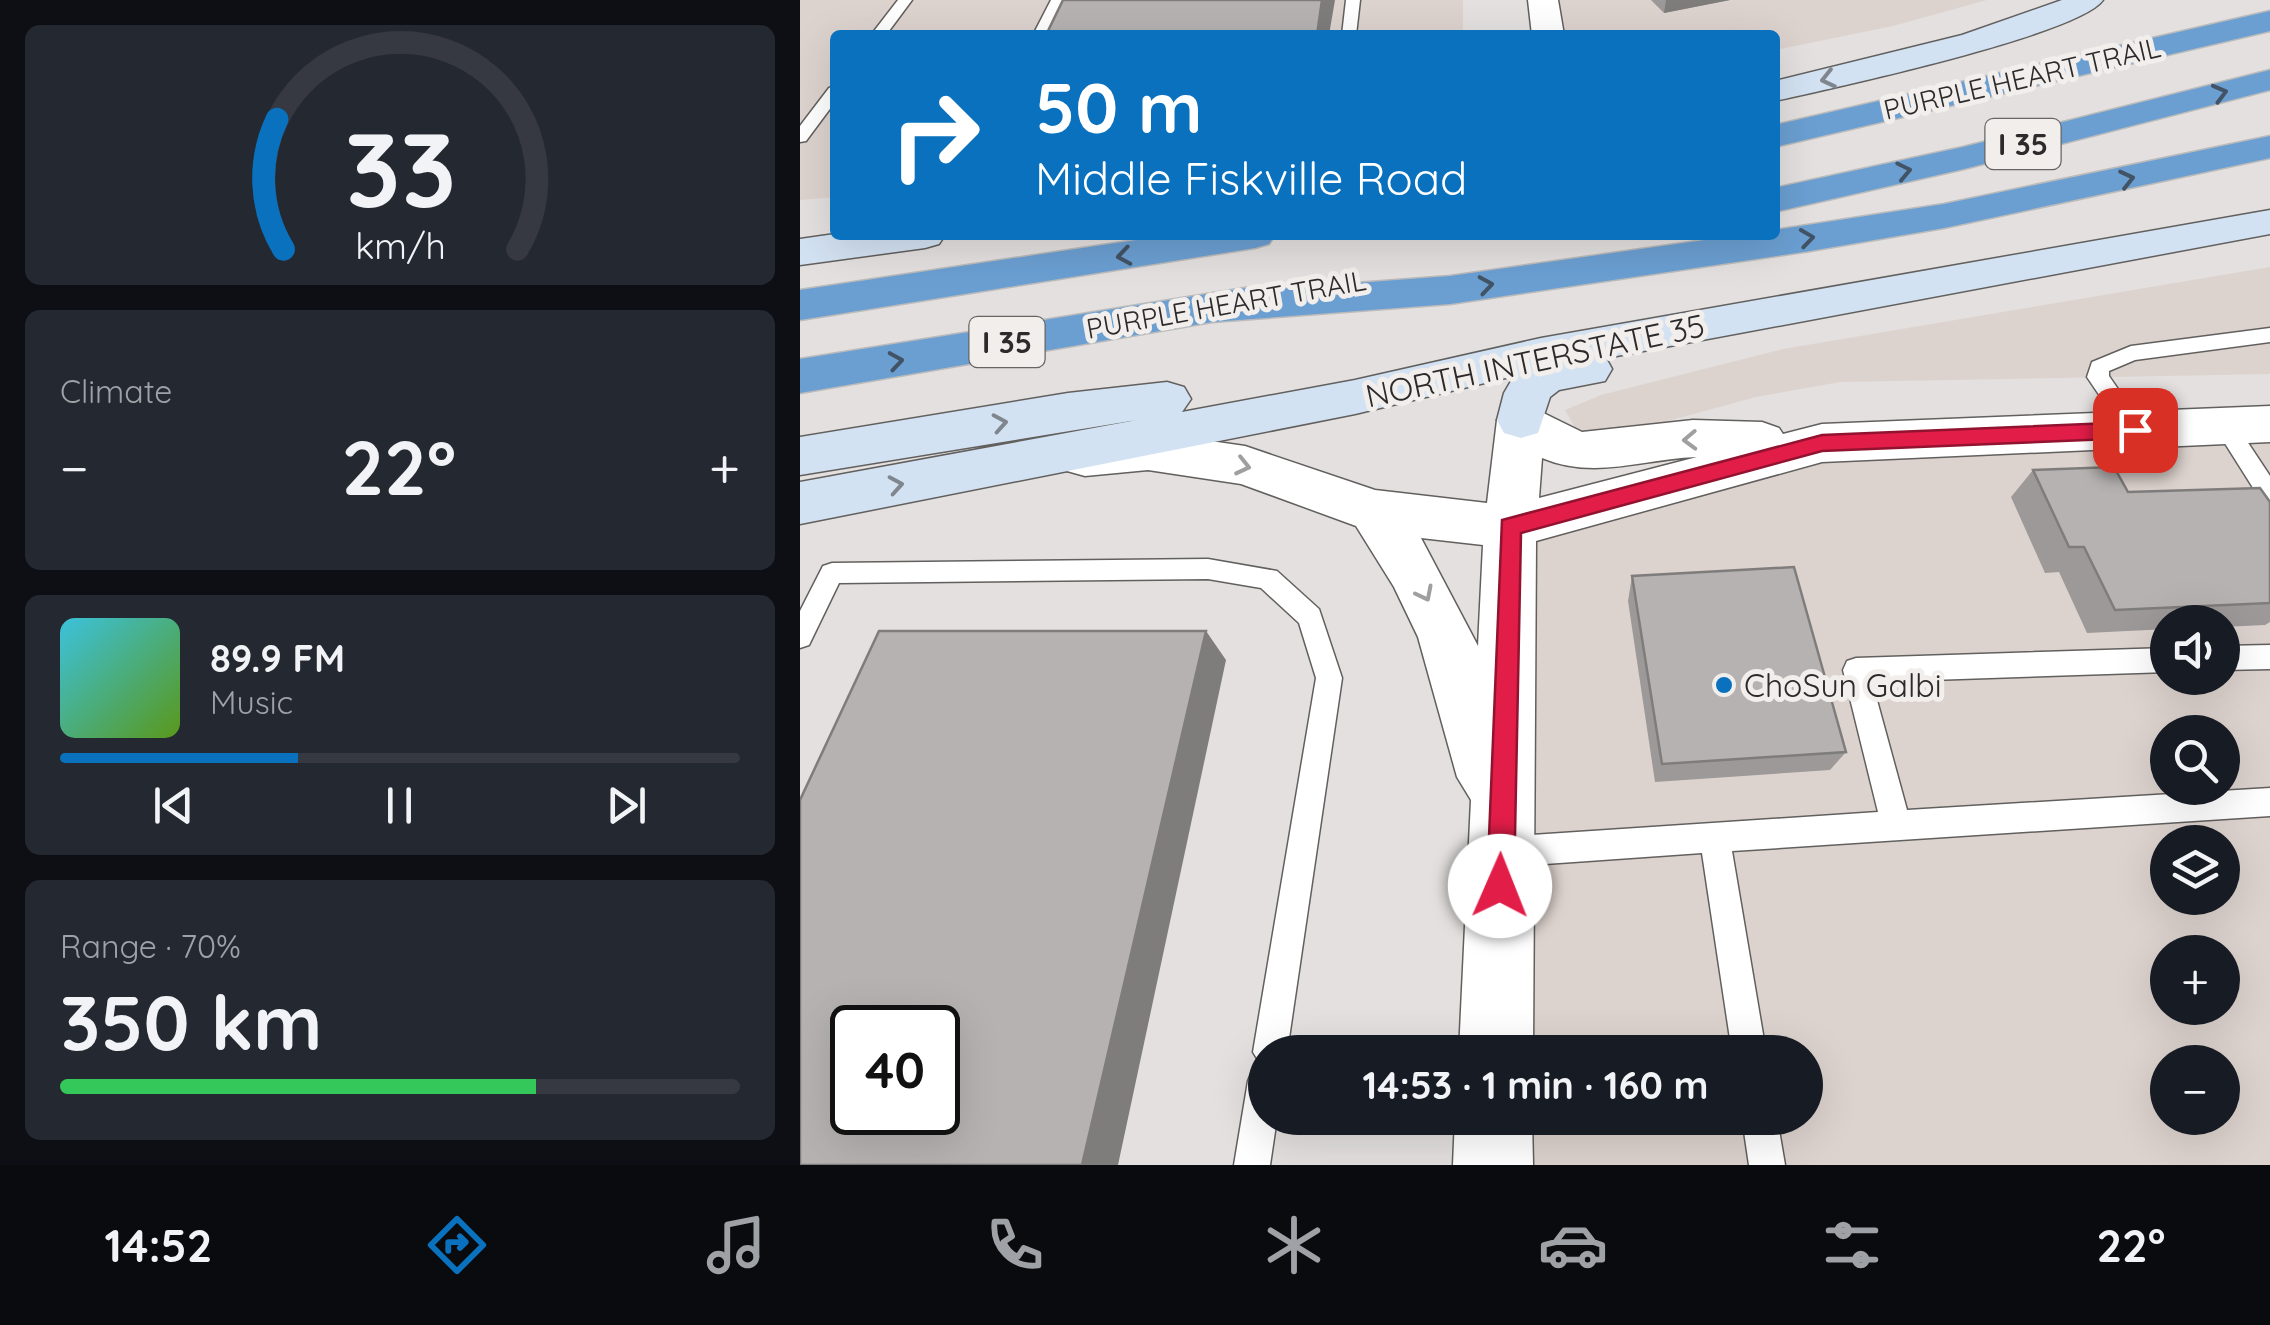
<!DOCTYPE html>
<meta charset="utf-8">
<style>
body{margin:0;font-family:Quicksand,sans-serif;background:#242831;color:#f1f3f6;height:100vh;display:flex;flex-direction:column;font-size:38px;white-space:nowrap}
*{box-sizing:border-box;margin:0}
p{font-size:32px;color:#9ea1a6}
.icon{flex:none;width:55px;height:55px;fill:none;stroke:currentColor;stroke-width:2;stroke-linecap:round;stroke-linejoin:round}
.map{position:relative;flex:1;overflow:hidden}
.side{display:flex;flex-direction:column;gap:25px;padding:25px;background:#0d0f14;width:800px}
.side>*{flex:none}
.hud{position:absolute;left:30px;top:30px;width:950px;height:210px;border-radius:10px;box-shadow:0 10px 40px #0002;background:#0971bd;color:#fff;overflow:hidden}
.tools{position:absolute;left:1350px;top:605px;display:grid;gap:20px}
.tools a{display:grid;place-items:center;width:90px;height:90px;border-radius:50%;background:#171b24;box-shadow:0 10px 40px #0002;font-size:50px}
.speed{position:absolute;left:30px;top:1005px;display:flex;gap:20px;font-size:50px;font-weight:700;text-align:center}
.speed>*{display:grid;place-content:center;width:130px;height:130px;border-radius:50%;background:#171b24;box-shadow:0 10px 40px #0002;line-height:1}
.speed .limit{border:5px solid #111;border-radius:15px;background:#fff;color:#111}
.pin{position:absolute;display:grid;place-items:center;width:85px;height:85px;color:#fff;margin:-42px;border-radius:20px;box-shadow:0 5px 15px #0006}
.me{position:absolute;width:110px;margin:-55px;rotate:1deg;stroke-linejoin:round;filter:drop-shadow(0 0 8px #0008)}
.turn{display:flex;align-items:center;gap:35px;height:210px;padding:0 40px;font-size:45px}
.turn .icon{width:130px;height:130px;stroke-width:2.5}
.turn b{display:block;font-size:70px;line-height:85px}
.big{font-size:75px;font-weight:700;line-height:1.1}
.side .widget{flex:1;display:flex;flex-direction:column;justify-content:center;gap:15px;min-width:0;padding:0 35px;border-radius:15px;background:#242831}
.side .dial{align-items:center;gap:0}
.dial svg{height:260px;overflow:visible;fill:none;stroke:#363941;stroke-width:7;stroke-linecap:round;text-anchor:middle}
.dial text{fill:#f1f3f6;stroke:none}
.song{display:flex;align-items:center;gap:30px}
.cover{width:120px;height:120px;border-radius:15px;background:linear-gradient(135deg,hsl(190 70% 55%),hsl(90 70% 35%))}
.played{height:10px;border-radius:5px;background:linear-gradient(90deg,#0971bd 35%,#363941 35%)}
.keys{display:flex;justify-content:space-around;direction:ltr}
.heat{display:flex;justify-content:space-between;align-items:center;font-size:55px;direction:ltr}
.charge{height:15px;border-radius:8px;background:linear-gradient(90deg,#34c759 70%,#363941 0)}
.trip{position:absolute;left:448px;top:1035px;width:575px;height:100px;border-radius:50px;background:#171b24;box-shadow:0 10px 40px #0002;font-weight:700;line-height:100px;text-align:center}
.tab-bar{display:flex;height:160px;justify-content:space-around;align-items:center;background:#090b0e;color:#9ea1a6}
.tab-bar .icon{width:70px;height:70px}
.tab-bar .on{color:#0971bd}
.tab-bar b{font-size:45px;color:#f1f3f6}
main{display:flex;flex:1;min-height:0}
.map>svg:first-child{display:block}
.built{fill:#ddd3ce;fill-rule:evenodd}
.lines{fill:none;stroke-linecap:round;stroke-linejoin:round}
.service-casing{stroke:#62605e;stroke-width:3}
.tertiary-casing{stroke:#62605e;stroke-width:3}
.secondary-casing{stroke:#62605e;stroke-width:3}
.motorway-casing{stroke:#bbb;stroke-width:3}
.service{fill:#fff;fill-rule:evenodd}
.tertiary{fill:#fff;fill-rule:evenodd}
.secondary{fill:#d3e2f2;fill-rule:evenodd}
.motorway{fill:#6b9fd2;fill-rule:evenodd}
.wall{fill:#9c9998}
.shaded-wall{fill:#7f7d7c}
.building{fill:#b5b2b1;stroke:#7f7d7c;stroke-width:2.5;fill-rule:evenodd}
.oneway{stroke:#80868e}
.oneway2{stroke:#425365}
.oneway3{stroke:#a09f9f}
.route{fill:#e11d48;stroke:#92132f;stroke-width:2.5}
.poi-dot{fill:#0971bd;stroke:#f1eeec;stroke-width:4}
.labels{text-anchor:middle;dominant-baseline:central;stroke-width:10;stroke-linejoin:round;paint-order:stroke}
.far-street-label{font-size:28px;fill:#2c2a2a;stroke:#f1eeec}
.shield{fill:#f1eeec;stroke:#676564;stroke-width:2.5}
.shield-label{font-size:30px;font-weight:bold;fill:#2c2a2a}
.street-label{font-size:32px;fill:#2c2a2a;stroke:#f1eeec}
.poi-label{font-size:32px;fill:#2c2a2a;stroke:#f1eeec;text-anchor:start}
</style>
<main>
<section class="side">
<div class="widget dial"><svg viewBox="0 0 100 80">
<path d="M14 69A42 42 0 1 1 86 69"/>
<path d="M14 69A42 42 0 0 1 12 29" stroke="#0971bd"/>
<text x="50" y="56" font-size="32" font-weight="700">33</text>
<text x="50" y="72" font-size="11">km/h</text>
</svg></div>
<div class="widget"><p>Climate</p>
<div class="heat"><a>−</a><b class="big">22°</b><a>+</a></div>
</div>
<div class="widget">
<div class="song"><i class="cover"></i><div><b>89.9 FM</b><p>Music</p></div></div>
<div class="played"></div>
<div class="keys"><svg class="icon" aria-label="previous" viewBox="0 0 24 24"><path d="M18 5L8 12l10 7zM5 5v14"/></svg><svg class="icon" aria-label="pause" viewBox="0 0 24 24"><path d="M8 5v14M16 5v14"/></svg><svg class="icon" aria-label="next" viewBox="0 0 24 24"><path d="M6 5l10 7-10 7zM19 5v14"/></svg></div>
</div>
<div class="widget"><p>Range · 70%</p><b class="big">350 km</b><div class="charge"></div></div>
</section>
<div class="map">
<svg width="1470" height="1165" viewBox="0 0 1470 1165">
<rect width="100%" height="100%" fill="#e3e0df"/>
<path class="built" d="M 0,0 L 663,0 L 663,35 L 35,35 L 35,197 L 0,200 Z
M 758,0 L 1187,0 L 1093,26 L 975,50 L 975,35 L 764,35 Z
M 1470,267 L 1470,374 L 1040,382 L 956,397 L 820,434 L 779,434 L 765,410 L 801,395 L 983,349 Z
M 1470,424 L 1470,1165 L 726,1165 L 722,1118 L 1005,1118 L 1005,1052 L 717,1052 L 701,852 L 710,527 L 1022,443 ZM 1368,622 L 1422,622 L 1422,678 L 1368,678 ZM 1368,732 L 1422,732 L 1422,788 L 1368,788 ZM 1368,842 L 1422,842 L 1422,898 L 1368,898 ZM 1368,952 L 1422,952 L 1422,1008 L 1368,1008 ZM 1368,1062 L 1422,1062 L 1422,1118 L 1368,1118 Z"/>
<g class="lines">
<defs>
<path id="service" d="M 98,0 L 112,0 L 86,35 L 71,35 Z
M 251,0 L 265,0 L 247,35 L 233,35 Z
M 546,0 L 560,0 L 556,35 L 542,35 Z
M 35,86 L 35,102 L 6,141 L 0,142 L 0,126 L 29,88 Z
M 1470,328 L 1470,342 L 1335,360 L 1309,371 L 1309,376 L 1346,430 L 1335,438 L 1327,436 L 1287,377 L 1292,362 L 1331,346 Z
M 1425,418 L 1433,420 L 1470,476 L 1470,504 L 1462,502 L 1414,426 Z
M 408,559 L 477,571 L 519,609 L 542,678 L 487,1052 L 465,1052 L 465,1118 L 477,1118 L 470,1165 L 434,1165 L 448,1081 L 453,1069 L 461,1065 L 453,1052 L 516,678 L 499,623 L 461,588 L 408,579 L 39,583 L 9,645 L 0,648 L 0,611 L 23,566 L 32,563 Z
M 1470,645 L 1470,669 L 1422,670 L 1422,646 Z
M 1368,648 L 1368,672 L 1072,682 L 1107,810 L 1470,788 L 1470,816 L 932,851 L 966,1052 L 932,1052 L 902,853 L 703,867 L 692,863 L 688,852 L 692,841 L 703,837 L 1078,812 L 1043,670 L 1047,661 L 1056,658 Z
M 942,1118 L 977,1118 L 985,1165 L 949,1165 Z"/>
<path id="tertiary" d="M 728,0 L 758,0 L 764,35 L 732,35 Z
M 721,402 L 782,432 L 893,420 L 962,422 L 979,428 L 983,434 L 1022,424 L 1470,406 L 1470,442 L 1022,462 L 736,541 L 733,1052 L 659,1052 L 671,800 L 657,777 L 618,637 L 594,587 L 556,526 L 441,484 L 348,470 L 285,476 L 267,471 L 260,457 L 267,443 L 285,438 L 348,432 L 445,446 L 575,490 L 687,503 L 697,420 L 704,407 ZM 897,457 L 739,498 L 742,458 C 795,480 842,459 897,457 ZM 621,538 L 683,545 L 678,646 Z
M 655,1118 L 732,1118 L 733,1165 L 653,1165 Z"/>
<path id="secondary" d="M 1262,0 L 1303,0 C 1279,35 1028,89 975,101 L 975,81 L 1162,35 Z
M 1470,210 L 1470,234 L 806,358 L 812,369 L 805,381 L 759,390 L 750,397 L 738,433 L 721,438 L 704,433 L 697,420 L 704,393 L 714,376 L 555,414 L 0,524 L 0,482 L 337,420 L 0,475 L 0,437 L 268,393 L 367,382 L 384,387 L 391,399 L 382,412 L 555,380 L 741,338 Z
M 35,234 L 35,235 L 145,235 L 139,244 L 125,248 L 0,265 L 0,239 Z"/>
<path id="motorway" d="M 1470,11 L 1470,31 L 975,147 L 975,125 Z
M 1470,70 L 1470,90 L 1164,169 L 975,212 L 975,188 L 1163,147 Z
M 1470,136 L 1470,158 L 1144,228 L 1010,251 L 650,304 L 412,322 L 0,393 L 0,359 L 451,287 L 463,290 L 650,276 L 940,235 L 975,235 L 975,230 L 1144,204 Z
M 370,235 L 475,235 L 469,244 L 455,248 L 0,320 L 0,290 Z"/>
</defs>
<use href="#service" class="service-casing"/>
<use href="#tertiary" class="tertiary-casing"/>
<use href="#secondary" class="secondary-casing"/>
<use href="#motorway" class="motorway-casing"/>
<use href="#service" class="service"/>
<use href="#tertiary" class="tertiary"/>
<use href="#secondary" class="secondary"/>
<use href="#motorway" class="motorway"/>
</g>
<path class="wall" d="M 851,0 L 930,0 L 864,13 Z
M 1233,470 L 1328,492 L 1470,502 L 1470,622 L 1465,625 L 1422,627 L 1422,622 L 1368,622 L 1368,629 L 1287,633 L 1259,572 L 1245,573 L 1211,497 Z
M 832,576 L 1046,752 L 1030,770 L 855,782 L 828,601 Z"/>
<path class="shaded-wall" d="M 522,0 L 535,0 L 529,35 L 517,35 Z
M 866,0 L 930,0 L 864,13 Z
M 406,631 L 426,660 L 318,1165 L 282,1165 Z"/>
<path class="building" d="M 263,0 L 522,0 L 517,35 L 246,35 Z
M 1314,467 L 1328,492 L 1460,488 L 1470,502 L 1470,603 L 1315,610 L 1284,547 L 1269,547 L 1233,470 Z
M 994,567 L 1046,752 L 862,764 L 832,576 Z
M 79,631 L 406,631 L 282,1165 L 0,1165 L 0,800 ZM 52,1028 L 138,1028 L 138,1112 L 52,1112 Z"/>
<defs><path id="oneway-chevron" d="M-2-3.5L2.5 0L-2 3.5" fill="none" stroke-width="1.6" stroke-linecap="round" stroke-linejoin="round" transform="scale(2.5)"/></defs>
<g class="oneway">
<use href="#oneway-chevron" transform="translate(1028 79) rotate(167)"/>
<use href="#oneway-chevron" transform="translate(200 423) rotate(-10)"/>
<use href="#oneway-chevron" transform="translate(96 485) rotate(-10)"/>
</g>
<g class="oneway2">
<use href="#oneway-chevron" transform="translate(1420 93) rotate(-15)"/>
<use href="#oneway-chevron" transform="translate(1104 171) rotate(-12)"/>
<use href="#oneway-chevron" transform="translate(1327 179) rotate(-13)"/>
<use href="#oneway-chevron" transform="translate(1007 238) rotate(-8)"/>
<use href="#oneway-chevron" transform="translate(324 256) rotate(171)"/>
<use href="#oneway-chevron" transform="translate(686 285) rotate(-9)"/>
<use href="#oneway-chevron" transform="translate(96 361) rotate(-9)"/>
</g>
<g class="oneway3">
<use href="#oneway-chevron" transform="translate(890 440) rotate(178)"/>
<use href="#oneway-chevron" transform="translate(443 466) rotate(13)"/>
<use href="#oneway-chevron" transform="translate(625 594) rotate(63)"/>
</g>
<path class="route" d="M 1335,422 L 1345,430 L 1335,438 L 1022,451 L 721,533 L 714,886 L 710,895 L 700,899 L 691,895 L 687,886 L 702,520 L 1022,435 Z"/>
<circle class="poi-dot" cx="924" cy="685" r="10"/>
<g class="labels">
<g class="far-street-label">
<text transform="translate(1222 78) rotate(-13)">PURPLE HEART TRAIL</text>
<text transform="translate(426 304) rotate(-10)">PURPLE HEART TRAIL</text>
</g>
<g class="shield">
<rect x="1185.5" y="119" width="75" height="50" rx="8"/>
<rect x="169.5" y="317" width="75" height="50" rx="8"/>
</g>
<g class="shield-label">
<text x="1223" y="144">I 35</text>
<text x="207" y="342">I 35</text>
</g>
<g class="street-label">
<text transform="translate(735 360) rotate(-12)">NORTH INTERSTATE 35</text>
</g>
<g class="poi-label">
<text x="944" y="685">ChoSun Galbi</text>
</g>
</g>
</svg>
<div class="tools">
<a><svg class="icon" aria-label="sound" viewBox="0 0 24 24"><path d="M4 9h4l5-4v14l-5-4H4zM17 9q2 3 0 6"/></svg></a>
<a><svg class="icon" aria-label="search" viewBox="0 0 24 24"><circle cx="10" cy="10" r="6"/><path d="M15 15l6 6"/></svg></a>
<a><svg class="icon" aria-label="layers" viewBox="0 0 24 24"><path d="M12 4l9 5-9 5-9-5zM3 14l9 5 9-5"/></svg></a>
<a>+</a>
<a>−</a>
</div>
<div class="speed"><div class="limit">40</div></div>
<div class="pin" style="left:1335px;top:430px;background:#d93025"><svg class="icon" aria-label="arrive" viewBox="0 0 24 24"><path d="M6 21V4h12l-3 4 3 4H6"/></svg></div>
<svg class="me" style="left:700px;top:886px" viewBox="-20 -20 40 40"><circle r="19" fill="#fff"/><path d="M0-13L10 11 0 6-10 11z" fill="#e11d48"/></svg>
<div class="trip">14:53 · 1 min · 160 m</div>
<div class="hud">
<div class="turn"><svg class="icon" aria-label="right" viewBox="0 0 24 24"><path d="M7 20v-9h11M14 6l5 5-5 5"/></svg><div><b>50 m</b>Middle Fiskville Road</div></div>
</div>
</div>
</main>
<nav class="tab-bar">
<b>14:52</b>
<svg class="icon on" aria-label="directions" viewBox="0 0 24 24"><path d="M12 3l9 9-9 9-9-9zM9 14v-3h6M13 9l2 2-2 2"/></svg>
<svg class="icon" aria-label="music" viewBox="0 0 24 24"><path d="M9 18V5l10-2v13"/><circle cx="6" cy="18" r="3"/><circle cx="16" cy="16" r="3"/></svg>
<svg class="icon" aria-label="phone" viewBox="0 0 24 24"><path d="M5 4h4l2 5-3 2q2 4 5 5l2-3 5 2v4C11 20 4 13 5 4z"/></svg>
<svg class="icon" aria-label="climate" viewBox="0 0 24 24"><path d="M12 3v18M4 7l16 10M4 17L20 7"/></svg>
<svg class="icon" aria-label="car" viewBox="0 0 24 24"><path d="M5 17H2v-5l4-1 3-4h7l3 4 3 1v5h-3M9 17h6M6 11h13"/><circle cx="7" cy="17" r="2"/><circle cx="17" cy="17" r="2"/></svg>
<svg class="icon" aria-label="filters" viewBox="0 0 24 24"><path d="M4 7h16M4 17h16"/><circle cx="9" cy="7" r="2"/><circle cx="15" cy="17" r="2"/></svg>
<b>22°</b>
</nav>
